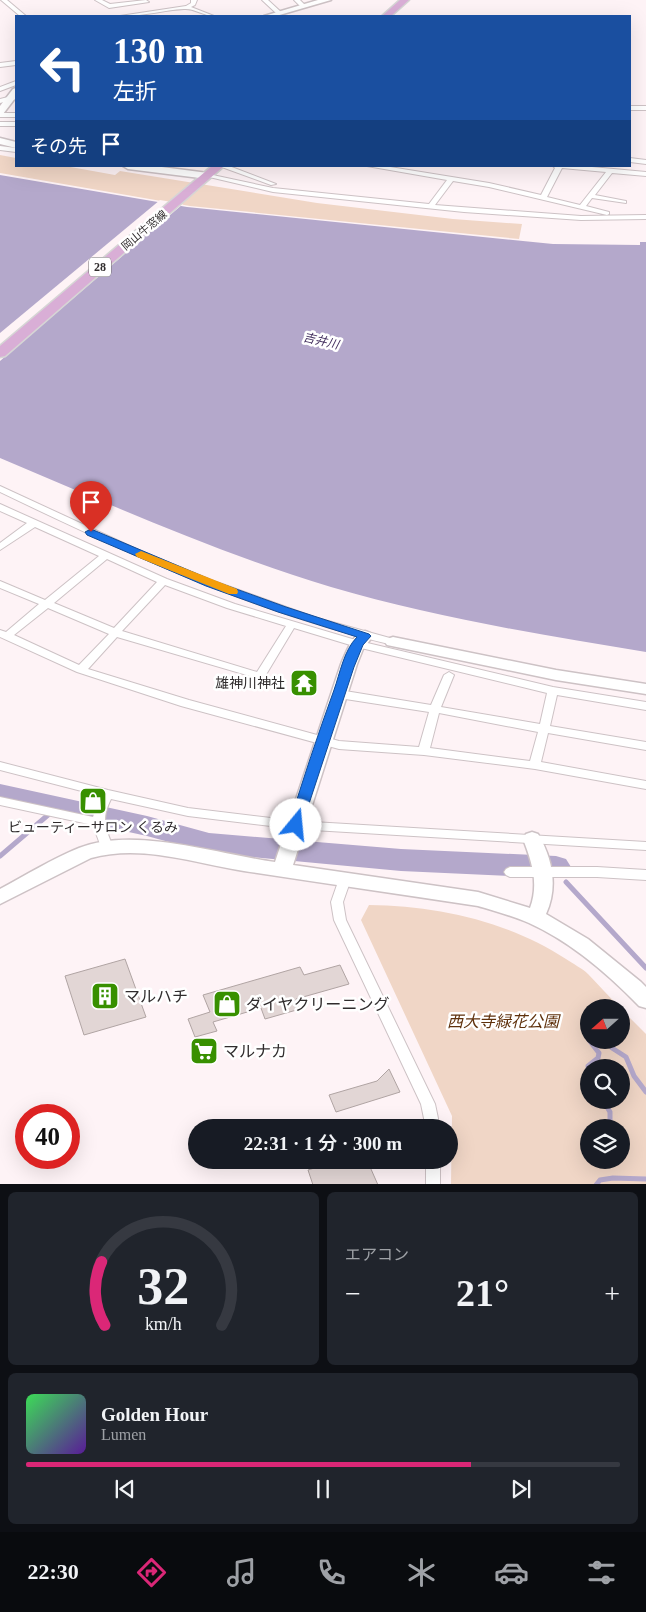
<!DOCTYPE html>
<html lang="ja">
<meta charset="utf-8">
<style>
body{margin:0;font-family:"Times New Roman","Noto Sans JP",serif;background:#20242c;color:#f1f3f6;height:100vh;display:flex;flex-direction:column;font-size:19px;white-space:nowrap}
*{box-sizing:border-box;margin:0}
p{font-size:16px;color:#9ea1a6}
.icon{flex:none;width:28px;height:28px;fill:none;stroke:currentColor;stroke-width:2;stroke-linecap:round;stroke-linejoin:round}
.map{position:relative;height:1184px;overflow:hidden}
.sheet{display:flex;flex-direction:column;gap:8px;padding:8px;background:#0d0f14;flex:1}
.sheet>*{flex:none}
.banner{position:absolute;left:15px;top:15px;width:616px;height:152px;border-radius:0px;box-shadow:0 5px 20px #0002;background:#1a4fa0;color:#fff;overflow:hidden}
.needle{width:32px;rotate:249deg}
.controls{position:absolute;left:580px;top:999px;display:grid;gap:10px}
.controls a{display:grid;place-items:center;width:50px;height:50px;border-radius:50%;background:#171b24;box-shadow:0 5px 20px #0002;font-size:25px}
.speed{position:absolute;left:15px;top:1104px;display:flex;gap:10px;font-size:25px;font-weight:700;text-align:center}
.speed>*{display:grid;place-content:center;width:65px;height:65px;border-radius:50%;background:#171b24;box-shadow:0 5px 20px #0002;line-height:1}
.speed .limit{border:8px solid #d22;background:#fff;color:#111}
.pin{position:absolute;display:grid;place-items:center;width:42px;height:42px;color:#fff;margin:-51px -21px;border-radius:50% 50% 50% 0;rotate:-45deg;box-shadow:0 0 5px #0007}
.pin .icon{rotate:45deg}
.me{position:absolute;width:55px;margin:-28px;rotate:17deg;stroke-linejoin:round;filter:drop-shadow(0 0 4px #0008)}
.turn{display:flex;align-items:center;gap:18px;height:105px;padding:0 15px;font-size:22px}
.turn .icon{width:65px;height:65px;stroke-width:2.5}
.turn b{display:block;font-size:35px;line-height:42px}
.then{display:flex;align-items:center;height:48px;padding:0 15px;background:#0003;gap:10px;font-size:19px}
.big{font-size:38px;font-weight:600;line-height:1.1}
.sheet .widget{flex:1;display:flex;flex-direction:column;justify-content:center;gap:8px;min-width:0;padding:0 18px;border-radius:8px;background:#20242c}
.sheet .dial{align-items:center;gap:0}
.dial svg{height:130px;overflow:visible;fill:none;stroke:#363941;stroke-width:7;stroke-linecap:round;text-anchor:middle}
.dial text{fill:#f1f3f6;stroke:none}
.song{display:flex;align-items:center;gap:15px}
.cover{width:60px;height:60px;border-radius:8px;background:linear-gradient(135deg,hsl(130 70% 55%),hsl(270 70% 35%))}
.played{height:5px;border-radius:2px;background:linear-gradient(90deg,#db2777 75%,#363941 75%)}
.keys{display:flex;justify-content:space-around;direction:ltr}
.heat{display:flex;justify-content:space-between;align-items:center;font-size:28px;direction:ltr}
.sheet .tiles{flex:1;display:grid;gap:8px;grid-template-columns:1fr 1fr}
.widget:last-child{grid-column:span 2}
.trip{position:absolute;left:188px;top:1119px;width:270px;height:50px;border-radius:25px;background:#171b24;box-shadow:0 5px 20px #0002;font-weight:600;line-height:50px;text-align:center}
.tab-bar{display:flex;height:80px;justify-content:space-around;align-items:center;background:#090b0e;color:#9ea1a6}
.tab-bar .icon{width:35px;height:35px}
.tab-bar .on{color:#db2777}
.tab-bar b{font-size:22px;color:#f1f3f6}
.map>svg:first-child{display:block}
.green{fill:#f0d6c6;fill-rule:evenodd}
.water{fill:#b4a8cb}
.pier{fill:#fef3f6}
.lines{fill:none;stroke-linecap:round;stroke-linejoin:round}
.stream{stroke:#b4a8cb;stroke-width:5}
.river{fill:#b4a8cb;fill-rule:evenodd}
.building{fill:#e2d6d5;stroke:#b0a4a3}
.street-casing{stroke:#cdc2c5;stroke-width:2}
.secondary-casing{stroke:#cdc2c5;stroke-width:3}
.primary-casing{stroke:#d6d5d5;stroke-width:3}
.street{fill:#fff;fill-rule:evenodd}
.secondary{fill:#fff;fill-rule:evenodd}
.primary{fill:#d9aed6;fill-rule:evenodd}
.route{fill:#1a73e8;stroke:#114b97}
.slow{fill:#f59e0b}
.labels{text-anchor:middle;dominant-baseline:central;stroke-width:5;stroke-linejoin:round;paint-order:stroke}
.far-street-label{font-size:11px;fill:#302c2d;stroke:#fff}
.shield{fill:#fff;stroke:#6e6b6c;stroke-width:1}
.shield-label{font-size:12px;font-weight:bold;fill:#302c2d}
.far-water-label{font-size:12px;font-style:italic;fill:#44305f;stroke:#fff}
.poi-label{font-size:14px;fill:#302c2d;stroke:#fff;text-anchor:end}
.near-poi-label{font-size:16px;fill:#302c2d;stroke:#fff;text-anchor:start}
.near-park-label{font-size:16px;font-style:italic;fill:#5f310c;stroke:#fff}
</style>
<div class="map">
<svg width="646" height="1185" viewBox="0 0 646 1185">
<rect width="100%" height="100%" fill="#fef3f6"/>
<path class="green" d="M 0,155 L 16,158 L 16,166 L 65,166 L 115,175 L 120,171 L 317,203 L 453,219 L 522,224 L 519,239 L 190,206 L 0,173 Z
M 369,905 C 438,906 508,921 566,959 C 573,964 582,968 588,974 C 599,985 609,997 620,1007 L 589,1008 L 589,1040 L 621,1040 L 621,1009 L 646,1034 L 646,1184 L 451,1184 L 452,1116 L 361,920 ZM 589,1068 L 621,1068 L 621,1100 L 589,1100 ZM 589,1128 L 621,1128 L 621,1160 L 589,1160 Z"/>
<path class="water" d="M 0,175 L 187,207 L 553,244 L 640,245 L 640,242 L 646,242 L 646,652 C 541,635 434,617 331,587 C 218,553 109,504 0,458 Z"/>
<path class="pier" d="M 160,200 L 183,204 L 0,361 L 0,333 Z"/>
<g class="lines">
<path class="stream" d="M 0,856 L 48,815
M 556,867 L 566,867
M 566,882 L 646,968
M 589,1029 L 589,1038
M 589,1040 L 599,1053 L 598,1058 L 588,1066 L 589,1076
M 614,1040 L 612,1048 L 626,1057 L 634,1076 L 646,1092
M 603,1100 L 610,1112 L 610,1128
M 596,1185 L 600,1180 L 613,1178 L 646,1179"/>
<path class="river" d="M 0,784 L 147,816 L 209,833 L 401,849 L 556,856 L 566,859 L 571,867 L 566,875 L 556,878 L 401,871 L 209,853 L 147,836 L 0,804 Z"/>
</g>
<path class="building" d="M 125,959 L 146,1017 L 84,1035 L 65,976 Z
M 340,965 L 349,984 L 296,999 L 300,1009 L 265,1019 L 261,1008 L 213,1022 L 217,1031 L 195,1037 L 188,1019 L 210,1012 L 203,995 L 300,967 L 304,975 Z
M 389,1069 L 400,1092 L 336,1112 L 329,1095 L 377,1081 Z
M 340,1160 L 367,1160 L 378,1185 L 313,1185 L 308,1170 Z"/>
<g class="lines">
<defs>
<path id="street" d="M 1,0 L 7,0 L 26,16 L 20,16 Z
M 95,0 L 102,0 L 110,4 L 146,0 L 149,2 L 109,8 Z
M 191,0 L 197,0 L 195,5 L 191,7 L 214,16 C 204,16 194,8 184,9 C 163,10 141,17 120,16 L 186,6 L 191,3 Z
M 262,0 L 268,0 L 281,12 L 281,14 L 277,14 Z
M 294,0 L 300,0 L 306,6 L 301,7 Z
M 16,61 L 16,65 L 0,67 L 0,63 Z
M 16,81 L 16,85 L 0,91 L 0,87 Z
M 16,95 L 16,99 L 0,103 L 0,99 Z
M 630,106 L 646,106 L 646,110 L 630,110 Z
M 0,113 L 16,113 L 16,117 L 0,117 Z
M 0,122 L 16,122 L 16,126 L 0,126 Z
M 0,146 L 16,148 L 16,152 L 0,150 Z
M 630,158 L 646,160 L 646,164 L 630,162 Z
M 219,166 L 229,166 L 276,184 L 271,185 Z
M 367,166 L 384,166 L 489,183 L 541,195 L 555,168 L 553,166 L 581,166 L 646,172 L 646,176 L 612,173 L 595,195 L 626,201 L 626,203 L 592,198 L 586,206 L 609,212 L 609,214 L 607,215 L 489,187 L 453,181 L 435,205 L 581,216 L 646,215 L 646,219 L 581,220 L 464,212 L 273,192 L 205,176 L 208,174 L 273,188 L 429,204 L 447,180 ZM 562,168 L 606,172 L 580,205 L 547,197 Z
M 0,486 L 143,552 L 214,581 L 314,617 L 397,640 L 398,642 L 393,645 C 256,613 127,553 0,492 Z
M 0,504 L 167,579 L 235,604 L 359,641 L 553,687 L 646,702 L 646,710 L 557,695 L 550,726 L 646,742 L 646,750 L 548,733 L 541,762 L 646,781 L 646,789 L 535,769 L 424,755 L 339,749 L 181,706 L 77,672 L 0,637 L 0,630 L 6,632 L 39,604 L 0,588 L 0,581 L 45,600 L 99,556 L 35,527 L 0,550 L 0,543 L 27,523 L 0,511 ZM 107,559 L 157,582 L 114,628 L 54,603 ZM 165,585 L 227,608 L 286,626 L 257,672 L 122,631 ZM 48,608 L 109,634 L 79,665 L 14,635 ZM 294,628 L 357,647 L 547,693 L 540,724 L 441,707 L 454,675 L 449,672 L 444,675 L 431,705 L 339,690 L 334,694 L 339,698 L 429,712 L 419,747 L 339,741 L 189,700 L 88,669 L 117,637 L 260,679 L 264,678 ZM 439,713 L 538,732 L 530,761 L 430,748 Z
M 0,762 L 108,790 L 188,808 L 296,821 L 646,842 L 646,850 L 296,829 L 188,816 L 111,799 C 101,819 105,827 113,847 L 111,850 L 107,851 L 103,850 L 101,847 L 93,825 L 0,805 L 0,797 L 93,817 L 101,796 L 0,770 Z
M 510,867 L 597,867 L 646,870 L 646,880 L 597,877 L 510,877 L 506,875 L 504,872 L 506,869 Z
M 345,874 L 349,876 L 351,879 L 343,902 L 346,920 L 435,1104 L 440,1128 L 426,1128 L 421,1104 L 334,920 L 331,902 L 339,879 L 341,876 Z
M 426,1160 L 440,1160 L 440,1185 L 426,1185 Z"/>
<path id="secondary" d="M 318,0 L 331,0 L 276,16 L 264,16 Z
M 16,88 L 16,97 L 3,114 L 0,115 L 0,106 L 13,89 Z
M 0,138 L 16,142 L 16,148 L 0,144 Z
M 123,166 L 154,166 L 208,173 L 213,176 L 208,179 L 128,169 Z
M 365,631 L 370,633 L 373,636 L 363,649 L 357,664 L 293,865 L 478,892 L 530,908 C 539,884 532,862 523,839 L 526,834 L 532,832 L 538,834 C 553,859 558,888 546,914 L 588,939 L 641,982 L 646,987 L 646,1008 L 639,1006 C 607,973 571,942 529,923 C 513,916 495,911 478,906 C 400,894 322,883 244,871 C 193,863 142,844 91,858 L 0,904 L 0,889 C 26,875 52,859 79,848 C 134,826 217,854 275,862 L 341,664 C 346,653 352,634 365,631 Z
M 393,637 L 556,670 L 646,684 L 646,694 L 556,680 L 387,645 L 385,642 L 387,639 Z"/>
<path id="primary" d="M 400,0 L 409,0 L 391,16 L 382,16 Z
M 212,166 L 224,166 L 5,356 L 0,357 L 0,346 Z"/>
</defs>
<use href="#street" class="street-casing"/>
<use href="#secondary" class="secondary-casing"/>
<use href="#primary" class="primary-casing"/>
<use href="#street" class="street"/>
<use href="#secondary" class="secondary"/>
<use href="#primary" class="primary"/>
</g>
<path class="route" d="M 91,529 L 214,581 L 286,607 L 369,634 L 371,636 L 363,645 L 354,667 L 301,828 L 291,828 L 289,825 C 303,779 318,734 334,690 C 340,673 344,650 357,637 L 278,612 L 206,586 L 87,535 L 85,532 Z"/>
<path class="slow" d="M 141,551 L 237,589 L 238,592 L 237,594 L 229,594 L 137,557 L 135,554 Z"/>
<defs>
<symbol id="temple-square" viewBox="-11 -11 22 22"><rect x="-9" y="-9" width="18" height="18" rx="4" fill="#389000" stroke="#fff"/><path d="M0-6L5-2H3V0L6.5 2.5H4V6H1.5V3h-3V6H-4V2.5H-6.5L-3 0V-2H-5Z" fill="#fff"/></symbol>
<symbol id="shop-square" viewBox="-11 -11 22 22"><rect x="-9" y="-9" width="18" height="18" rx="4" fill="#389000" stroke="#fff"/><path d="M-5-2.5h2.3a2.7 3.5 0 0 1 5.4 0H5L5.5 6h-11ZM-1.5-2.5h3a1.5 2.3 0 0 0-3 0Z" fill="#fff"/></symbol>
<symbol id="building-square" viewBox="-11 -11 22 22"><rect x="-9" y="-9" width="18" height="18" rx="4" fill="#389000" stroke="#fff"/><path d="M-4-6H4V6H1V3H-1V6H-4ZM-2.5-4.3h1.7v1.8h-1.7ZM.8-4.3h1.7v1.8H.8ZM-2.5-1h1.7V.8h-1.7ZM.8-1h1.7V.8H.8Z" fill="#fff"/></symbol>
<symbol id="supermarket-square" viewBox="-11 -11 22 22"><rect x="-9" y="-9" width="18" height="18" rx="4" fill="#389000" stroke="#fff"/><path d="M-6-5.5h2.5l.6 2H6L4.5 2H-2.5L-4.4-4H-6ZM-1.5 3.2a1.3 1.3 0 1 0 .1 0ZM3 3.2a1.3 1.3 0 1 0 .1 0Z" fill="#fff"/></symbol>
</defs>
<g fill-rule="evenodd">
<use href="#temple-square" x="288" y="667" width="32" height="32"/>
<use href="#shop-square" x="77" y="785" width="32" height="32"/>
<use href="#building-square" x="89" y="980" width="32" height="32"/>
<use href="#shop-square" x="211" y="988" width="32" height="32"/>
<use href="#supermarket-square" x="188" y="1035" width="32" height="32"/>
</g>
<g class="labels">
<g class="far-street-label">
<text transform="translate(144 230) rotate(-40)">岡山牛窓線</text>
</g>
<rect class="shield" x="89" y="257.5" width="22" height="19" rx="4"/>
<g class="shield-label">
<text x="100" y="267">28</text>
</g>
<g class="far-water-label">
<text transform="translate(321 341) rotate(13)">吉井川</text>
</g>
<g class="poi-label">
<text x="285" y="683">雄神川神社</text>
<text x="93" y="827" text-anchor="middle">ビューティーサロン くるみ</text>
</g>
<g class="near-poi-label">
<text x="124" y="996">マルハチ</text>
<text x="246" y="1004">ダイヤクリーニング</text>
<text x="223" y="1051">マルナカ</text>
</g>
<g class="near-park-label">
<text x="503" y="1021">西大寺緑花公園</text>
</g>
</g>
</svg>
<div class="controls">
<a><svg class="needle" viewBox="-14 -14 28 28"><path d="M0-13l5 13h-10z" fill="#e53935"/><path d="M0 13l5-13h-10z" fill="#9ea1a6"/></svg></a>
<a><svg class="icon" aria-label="search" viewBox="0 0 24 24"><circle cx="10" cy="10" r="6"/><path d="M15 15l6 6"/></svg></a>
<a><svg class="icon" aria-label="layers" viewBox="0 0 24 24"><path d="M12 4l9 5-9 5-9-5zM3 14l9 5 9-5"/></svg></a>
</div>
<div class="speed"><div class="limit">40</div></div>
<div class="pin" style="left:91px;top:532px;background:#d93025"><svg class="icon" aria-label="arrive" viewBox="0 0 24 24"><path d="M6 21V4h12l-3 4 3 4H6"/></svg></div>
<svg class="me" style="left:296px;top:825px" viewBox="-20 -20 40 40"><circle r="19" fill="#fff"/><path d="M0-13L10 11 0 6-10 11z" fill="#1a73e8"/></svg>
<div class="trip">22:31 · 1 分 · 300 m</div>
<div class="banner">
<div class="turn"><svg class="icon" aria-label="left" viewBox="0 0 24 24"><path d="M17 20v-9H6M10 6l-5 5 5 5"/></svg><div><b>130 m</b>左折</div></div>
<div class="then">その先<svg class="icon" aria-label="arrive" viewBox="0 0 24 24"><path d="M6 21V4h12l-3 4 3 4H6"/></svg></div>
</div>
</div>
<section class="sheet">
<div class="tiles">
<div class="widget dial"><svg viewBox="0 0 100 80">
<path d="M14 69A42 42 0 1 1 86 69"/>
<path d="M14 69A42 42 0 0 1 12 30" stroke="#db2777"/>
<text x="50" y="56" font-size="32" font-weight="700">32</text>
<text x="50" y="72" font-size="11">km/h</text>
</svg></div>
<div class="widget"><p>エアコン</p>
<div class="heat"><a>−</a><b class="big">21°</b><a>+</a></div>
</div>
<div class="widget">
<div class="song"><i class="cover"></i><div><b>Golden Hour</b><p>Lumen</p></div></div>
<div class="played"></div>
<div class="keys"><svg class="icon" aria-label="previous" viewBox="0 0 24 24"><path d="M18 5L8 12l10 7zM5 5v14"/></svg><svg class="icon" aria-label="pause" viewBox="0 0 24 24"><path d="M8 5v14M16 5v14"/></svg><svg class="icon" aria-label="next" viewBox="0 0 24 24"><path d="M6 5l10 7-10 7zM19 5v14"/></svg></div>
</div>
</div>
</section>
<nav class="tab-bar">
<b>22:30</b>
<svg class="icon on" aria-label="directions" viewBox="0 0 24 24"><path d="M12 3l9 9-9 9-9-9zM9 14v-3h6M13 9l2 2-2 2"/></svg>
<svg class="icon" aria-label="music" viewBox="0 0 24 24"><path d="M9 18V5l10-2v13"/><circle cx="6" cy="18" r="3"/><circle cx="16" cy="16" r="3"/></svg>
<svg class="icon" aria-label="phone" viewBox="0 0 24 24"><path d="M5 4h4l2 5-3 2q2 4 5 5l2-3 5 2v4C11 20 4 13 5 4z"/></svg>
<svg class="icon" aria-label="climate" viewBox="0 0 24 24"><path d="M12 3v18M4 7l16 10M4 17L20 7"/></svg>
<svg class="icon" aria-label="car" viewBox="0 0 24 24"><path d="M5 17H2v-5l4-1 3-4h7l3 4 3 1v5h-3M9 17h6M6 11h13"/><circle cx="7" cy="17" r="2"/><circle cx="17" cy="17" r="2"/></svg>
<svg class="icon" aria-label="filters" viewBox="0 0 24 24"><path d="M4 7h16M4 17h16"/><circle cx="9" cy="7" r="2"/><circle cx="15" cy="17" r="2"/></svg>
</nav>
